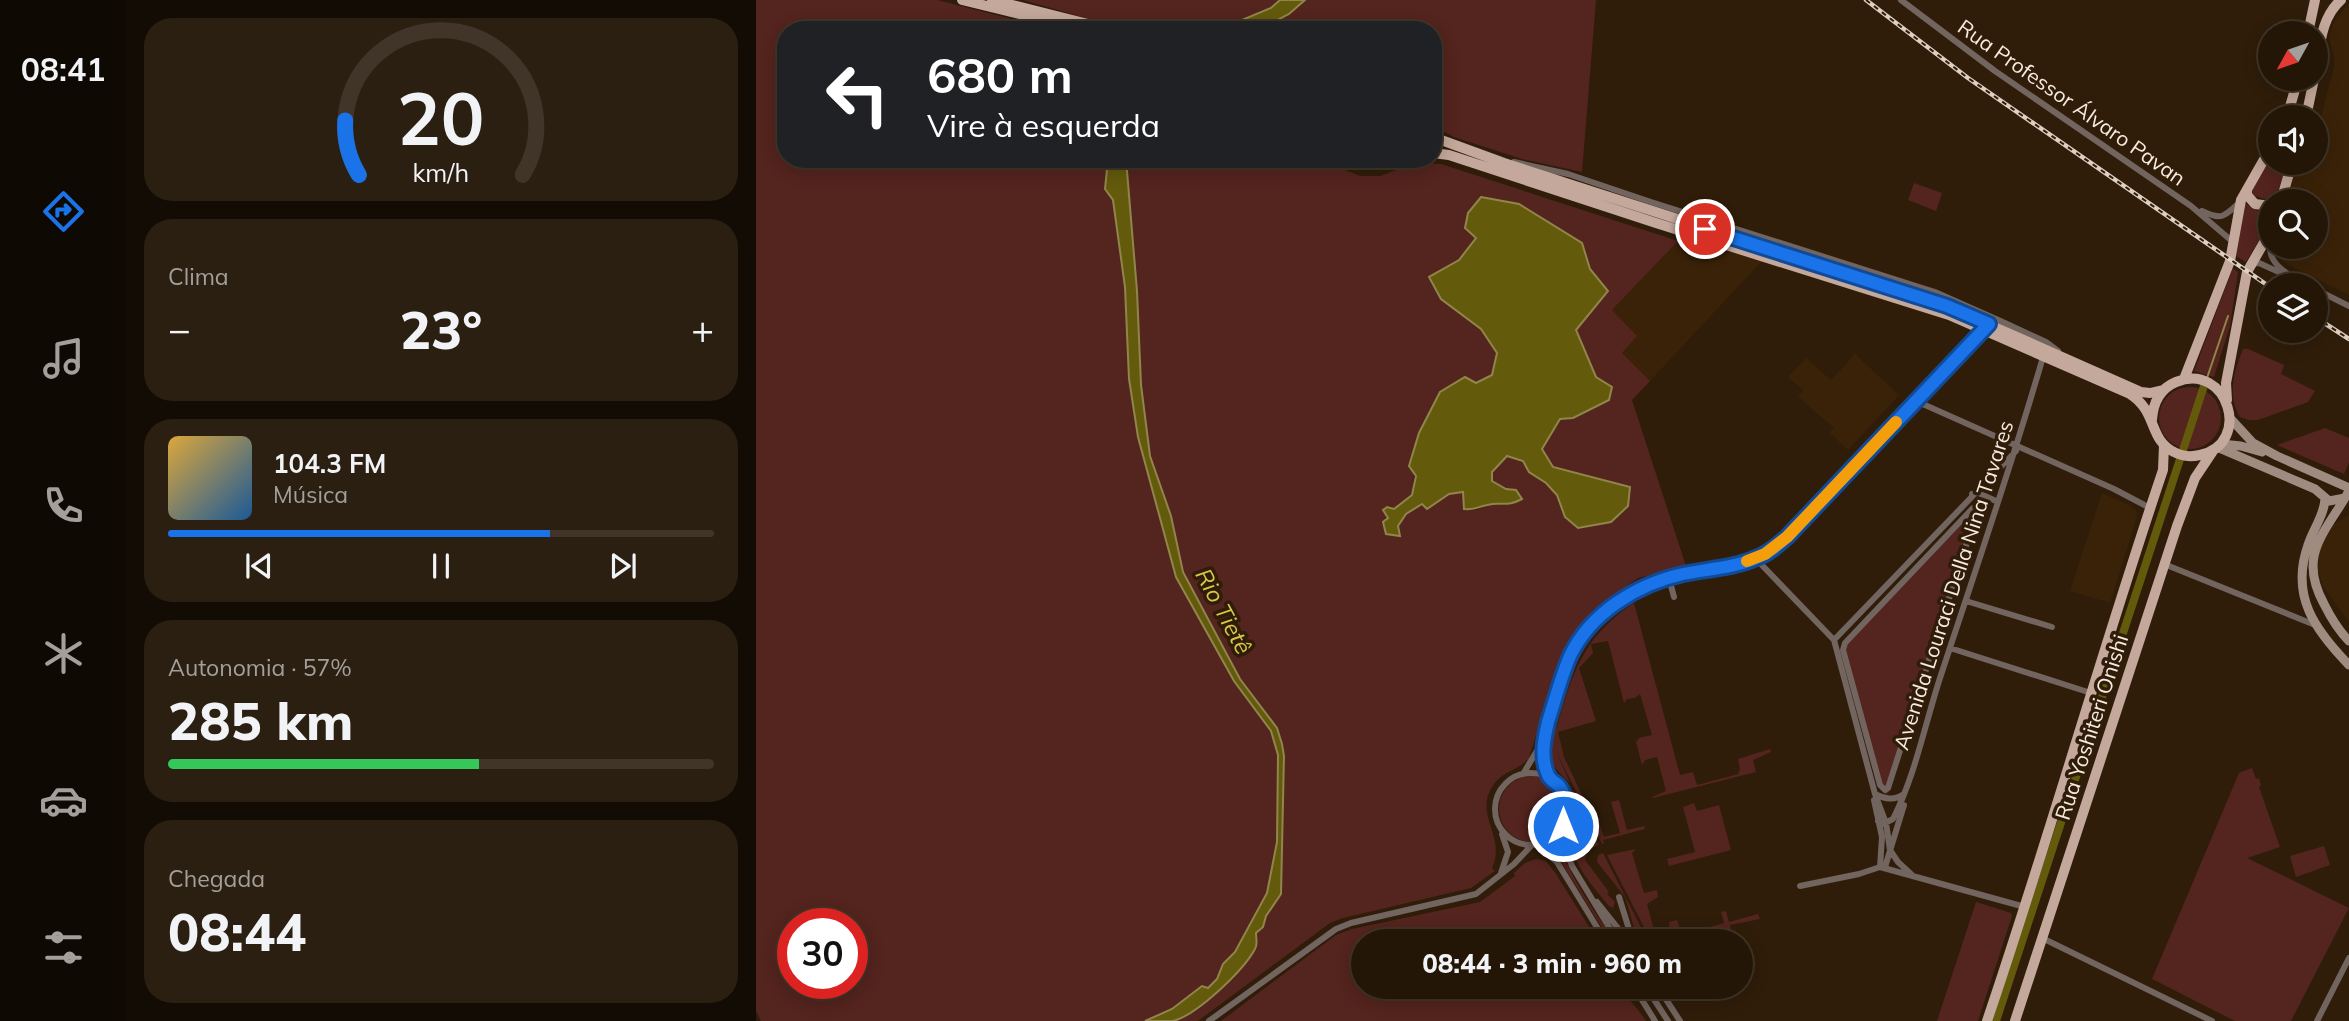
<!DOCTYPE html>
<html lang="pt">
<meta charset="utf-8">
<style>
body{margin:0;font-family:Mulish,sans-serif;background:#2b1f11;color:#f1f3f6;height:100vh;display:flex;flex-direction:column;font-size:26px;white-space:nowrap}
*{box-sizing:border-box;margin:0}
p{font-size:23px;color:#a39f9b}
.icon{flex:none;width:38px;height:38px;fill:none;stroke:currentColor;stroke-width:2;stroke-linecap:round;stroke-linejoin:round}
.map{position:relative;flex:1;overflow:hidden}
.side{display:flex;flex-direction:column;gap:18px;padding:18px;background:#130c04;width:630px}
.side>*{flex:none}
.hud{position:absolute;left:21px;top:21px;width:665px;height:147px;border-radius:28px;box-shadow:0 4px 18px #0003,0 0 0 2px #403528;background:#202124;color:#fff;overflow:hidden}
.needle{width:46px;rotate:230deg}
.fabs{position:absolute;left:1502px;top:21px;display:grid;gap:14px}
.fabs a{display:grid;place-items:center;width:70px;height:70px;border-radius:50%;background:#231607;box-shadow:0 4px 18px #0003,0 0 0 2px #403528;font-size:35px}
.speed{position:absolute;left:21px;top:908px;display:flex;gap:14px;font-size:35px;font-weight:700;text-align:center}
.speed>*{display:grid;place-content:center;width:91px;height:91px;border-radius:50%;background:#231607;box-shadow:0 4px 18px #0003,0 0 0 2px #403528;line-height:1}
.speed .limit{border:10px solid #d22;background:#fff;color:#111}
.pin{position:absolute;display:grid;place-items:center;width:60px;height:60px;color:#fff;margin:-30px;border:4px solid #fff;border-radius:50%;box-shadow:0 2px 7px #0007}
.me{position:absolute;width:77px;margin:-38px;rotate:0deg;stroke-linejoin:round;filter:drop-shadow(0 0 5px #0008)}
.turn{display:flex;align-items:center;gap:24px;height:147px;padding:0 35px;font-size:32px}
.turn .icon{width:91px;height:91px;stroke-width:2.5}
.turn b{display:block;font-size:49px;line-height:60px}
.big{font-size:52px;font-weight:800;line-height:1.1}
.side .card{flex:1;display:flex;flex-direction:column;justify-content:center;gap:10px;min-width:0;padding:0 24px;border-radius:28px;background:#2b1f11}
.side .dial{align-items:center;gap:0}
.dial svg{height:182px;overflow:visible;fill:none;stroke:#403528;stroke-width:7;stroke-linecap:round;text-anchor:middle}
.dial text{fill:#f1f3f6;stroke:none}
.song{display:flex;align-items:center;gap:21px}
.cover{width:84px;height:84px;border-radius:10px;background:linear-gradient(135deg,hsl(40 70% 55%),hsl(210 70% 35%))}
.played{height:7px;border-radius:4px;background:linear-gradient(90deg,#1a73e8 70%,#403528 70%)}
.keys{display:flex;justify-content:space-around;direction:ltr}
.heat{display:flex;justify-content:space-between;align-items:center;font-size:38px;direction:ltr}
.charge{height:10px;border-radius:5px;background:linear-gradient(90deg,#34c759 57%,#403528 0)}
.trip{position:absolute;left:595px;top:929px;width:402px;height:70px;border-radius:35px;background:#231607;box-shadow:0 4px 18px #0003,0 0 0 2px #403528;font-weight:800;line-height:70px;text-align:center}
main{display:flex;flex:1;min-height:0}
.dock{display:flex;flex-direction:column;width:126px;justify-content:space-around;align-items:center;background:#0e0903;color:#a39f9b}
.dock .icon{width:49px;height:49px}
.dock .current{color:#1a73e8}
.dock b{font-size:32px;color:#f1f3f6}
.map>svg:first-child{display:block}
.built{fill:#3a2208}
.green{fill:#54241e;fill-rule:evenodd}
.water{fill:#645a0c;stroke:#90854b;stroke-width:2}
.lines{fill:none;stroke-linecap:round;stroke-linejoin:round}
.stream{stroke:#90854b;stroke-width:2}
.canal{stroke:#645a0c;stroke-width:8}
.street{stroke:#72645e;stroke-width:6}
.secondary{stroke:#a08b81;stroke-width:9}
.primary{stroke:#c3a89b;stroke-width:10}
.rail-casing{stroke:#ddcfc2;stroke-width:4.5}
.rail{stroke:#2f1d09;stroke-width:2;stroke-dasharray:5;stroke-linecap:butt}
.route-casing{stroke:#114b97;stroke-width:18}
.route{stroke:#1a73e8;stroke-width:12}
.slow{stroke:#f59e0b;stroke-width:12}
.labels{text-anchor:middle;dominant-baseline:central;stroke-width:7;stroke-linejoin:round;paint-order:stroke}
.street-label{font-size:21px;fill:#f7eade;stroke:#2f1d09}
.water-label{font-size:23px;font-style:italic;fill:#d9c748;stroke:#2f1d09}
</style>
<main>
<nav class="dock">
<b>08:41</b>
<svg class="icon current" aria-label="directions" viewBox="0 0 24 24"><path d="M12 3l9 9-9 9-9-9zM9 14v-3h6M13 9l2 2-2 2"/></svg>
<svg class="icon" aria-label="music" viewBox="0 0 24 24"><path d="M9 18V5l10-2v13"/><circle cx="6" cy="18" r="3"/><circle cx="16" cy="16" r="3"/></svg>
<svg class="icon" aria-label="phone" viewBox="0 0 24 24"><path d="M5 4h4l2 5-3 2q2 4 5 5l2-3 5 2v4C11 20 4 13 5 4z"/></svg>
<svg class="icon" aria-label="climate" viewBox="0 0 24 24"><path d="M12 3v18M4 7l16 10M4 17L20 7"/></svg>
<svg class="icon" aria-label="car" viewBox="0 0 24 24"><path d="M5 17H2v-5l4-1 3-4h7l3 4 3 1v5h-3M9 17h6M6 11h13"/><circle cx="7" cy="17" r="2"/><circle cx="17" cy="17" r="2"/></svg>
<svg class="icon" aria-label="filters" viewBox="0 0 24 24"><path d="M4 7h16M4 17h16"/><circle cx="9" cy="7" r="2"/><circle cx="15" cy="17" r="2"/></svg>
</nav>
<section class="side">
<div class="card dial"><svg viewBox="0 0 100 80">
<path d="M14 69A42 42 0 1 1 86 69"/>
<path d="M14 69A42 42 0 0 1 8 45" stroke="#1a73e8"/>
<text x="50" y="56" font-size="32" font-weight="700">20</text>
<text x="50" y="72" font-size="11">km/h</text>
</svg></div>
<div class="card"><p>Clima</p>
<div class="heat"><a>−</a><b class="big">23°</b><a>+</a></div>
</div>
<div class="card">
<div class="song"><i class="cover"></i><div><b>104.3 FM</b><p>Música</p></div></div>
<div class="played"></div>
<div class="keys"><svg class="icon" aria-label="previous" viewBox="0 0 24 24"><path d="M18 5L8 12l10 7zM5 5v14"/></svg><svg class="icon" aria-label="pause" viewBox="0 0 24 24"><path d="M8 5v14M16 5v14"/></svg><svg class="icon" aria-label="next" viewBox="0 0 24 24"><path d="M6 5l10 7-10 7zM19 5v14"/></svg></div>
</div>
<div class="card"><p>Autonomia · 57%</p><b class="big">285 km</b><div class="charge"></div></div>
<div class="card"><p>Chegada</p><b class="big">08:44</b></div>
</section>
<div class="map">
<svg width="1593" height="1021" viewBox="0 0 1593 1021">
<rect width="100%" height="100%" fill="#2f1d09"/>
<path class="built" d="M 1593,4 L 1593,295 L 1529,263 L 1518,247 L 1559,247 L 1559,201 L 1530,201 L 1541,163 L 1559,163 L 1559,128 L 1563,124 L 1578,67 L 1578,57 L 1573,40 L 1575,29 L 1581,17 Z
M 926,236 L 956,251 L 968,253 L 975,252 L 1006,261 L 894,381 L 866,353 L 856,310 Z
M 1099,354 L 1143,395 L 1092,450 L 1074,433 L 1078,428 L 1042,397 L 1047,390 L 1032,377 L 1050,358 L 1075,380 Z
M 1346,493 L 1375,506 L 1380,510 L 1381,517 L 1354,603 L 1314,591 Z
M 1593,515 L 1593,622 L 1567,586 L 1562,570 L 1564,544 L 1575,526 Z"/>
<path class="green" d="M 0,0 L 181,0 L 299,30 L 30,30 L 30,159 L 352,159 L 349,189 L 357,200 L 369,288 L 373,379 L 382,437 L 420,577 L 478,681 L 515,731 L 522,755 L 521,842 L 511,893 L 479,952 L 467,964 L 462,978 L 452,988 L 445,987 L 416,1009 L 389,1021 L 5,1021 L 0,1011 ZM 37,924 L 96,924 L 96,984 L 37,984 Z
M 267,0 L 524,0 L 515,8 L 462,30 L 371,30 Z
M 549,0 L 840,0 L 826,172 L 766,159 L 698,137 L 677,126 L 677,30 L 503,30 L 533,14 Z
M 1514,158 L 1514,163 L 1531,163 L 1520,197 L 1511,200 L 1497,195 L 1496,189 Z
M 370,159 L 576,159 L 587,169 L 604,176 L 624,176 L 659,163 L 685,164 L 922,241 L 856,310 L 881,336 L 866,353 L 894,381 L 876,400 L 930,566 L 882,578 L 837,610 L 824,625 L 800,670 L 773,758 C 763,770 747,771 738,784 C 716,815 751,835 736,868 L 739,871 L 715,888 L 587,918 L 574,923 L 442,1021 L 418,1021 L 443,1009 L 456,994 L 477,979 L 487,964 L 500,933 L 507,927 L 510,916 L 525,894 L 528,756 L 521,728 L 484,679 L 427,572 L 415,516 L 394,456 L 385,385 ZM 720,238 L 826,243 L 834,269 L 852,291 L 820,330 L 840,377 L 817,418 L 804,419 L 786,449 L 797,466 L 809,517 C 806,510 805,501 801,494 C 792,480 777,479 767,461 L 751,456 L 736,472 L 736,481 L 750,489 L 755,505 L 732,505 L 721,510 L 708,508 L 707,492 L 693,494 L 671,509 L 667,504 L 650,514 L 641,526 L 643,535 L 627,522 L 632,518 L 627,510 L 638,509 L 656,495 C 659,478 658,449 663,434 C 669,413 716,385 736,375 L 741,353 L 725,329 L 685,299 L 673,277 L 703,260 Z
M 1158,183 L 1186,193 L 1180,211 L 1152,200 Z
M 1489,203 L 1502,211 L 1514,212 L 1514,222 L 1490,262 L 1480,256 Z
M 1477,268 L 1482,272 L 1474,326 L 1458,377 L 1438,371 Z
M 1487,349 L 1492,349 L 1528,365 L 1525,374 L 1559,391 L 1552,402 L 1502,420 L 1493,420 L 1484,417 C 1471,396 1478,371 1487,349 Z
M1403 418a31 31 0 1 1 62 0a31 31 0 1 1-62 0Z
M 1569,428 L 1593,438 L 1593,463 L 1588,474 L 1521,445 Z
M 1219,504 L 1223,505 L 1225,512 L 1133,792 L 1130,795 L 1122,787 L 1087,643 Z
M 878,603 L 924,775 L 937,772 L 941,785 L 982,774 L 984,770 L 982,759 L 1014,749 L 1015,752 L 997,760 L 1000,772 L 897,798 L 896,797 L 910,791 L 901,757 L 889,760 L 886,765 L 880,742 L 883,738 L 896,735 L 884,694 L 879,698 L 871,699 L 868,703 L 852,641 L 835,644 L 837,653 L 823,668 L 840,721 L 802,732 L 808,757 L 832,808 L 838,807 L 848,837 L 864,833 L 855,802 L 863,800 L 871,830 L 888,826 L 889,829 L 847,840 L 848,843 L 846,844 L 800,751 L 814,783 C 805,774 794,766 793,752 C 793,747 800,729 803,719 C 818,667 831,634 878,603 Z
M 1496,768 L 1500,779 L 1503,778 L 1505,785 L 1503,787 L 1524,847 L 1491,858 L 1593,908 L 1535,1021 L 1479,1021 L 1396,979 L 1483,773 Z
M743 809a33 33 0 1 1 66 0a33 33 0 1 1-66 0Z
M 817,790 L 843,845 L 832,850 L 829,860 L 853,892 L 851,894 L 859,902 L 857,908 L 853,906 C 838,887 812,861 816,834 C 818,815 822,810 817,790 Z
M 938,803 L 941,811 L 963,805 L 975,850 L 913,866 L 911,859 L 939,852 L 927,807 Z
M 805,835 C 803,865 842,915 858,941 L 854,941 L 804,860 L 799,854 L 786,848 Z
M 1568,846 L 1574,865 L 1540,877 L 1534,856 Z
M 880,849 L 876,853 L 888,893 L 901,890 L 902,897 L 891,904 L 901,941 L 895,941 L 851,855 Z
M 847,853 L 892,941 L 882,941 L 869,897 L 841,862 L 842,855 Z
M 780,859 L 790,861 L 800,874 L 842,941 L 607,942 L 607,987 L 865,987 C 872,1000 882,1008 890,1021 L 465,1021 L 580,935 L 596,929 L 724,902 L 759,876 L 758,873 L 769,863 Z
M 1220,902 L 1255,913 L 1256,916 L 1222,1021 L 1181,1021 Z
M 970,911 L 973,922 L 1002,914 L 1004,919 L 974,925 L 975,932 L 934,941 L 910,941 L 915,940 L 913,922 L 921,920 L 926,935 L 968,923 L 965,912 Z"/>
<path class="water" d="M 524,0 L 549,0 L 533,14 L 502,30 L 462,30 L 515,8 Z
M 352,159 L 370,159 L 381,291 L 385,385 L 394,456 L 415,516 L 427,572 L 484,679 L 521,728 L 526,744 L 528,756 L 525,894 L 510,916 L 507,927 L 500,933 C 500,939 502,945 499,949 C 487,971 441,1015 417,1021 C 409,1021 398,1021 389,1021 L 416,1009 L 446,986 L 452,988 L 461,979 L 467,964 L 479,952 L 511,893 L 521,842 L 522,755 L 515,731 L 478,681 L 420,577 L 382,437 L 373,379 L 369,287 L 357,200 L 349,189 Z
M 725,197 L 763,204 L 826,243 L 834,269 L 852,291 L 820,330 L 840,377 L 856,387 L 853,400 L 817,418 L 804,419 L 786,449 L 797,467 L 874,487 L 872,506 L 855,522 L 822,528 L 809,517 L 801,495 L 790,483 L 773,472 L 767,461 L 751,456 L 736,472 L 736,481 L 750,489 L 760,490 L 766,499 C 749,508 747,501 731,505 C 720,507 722,510 708,509 L 707,492 L 693,494 L 671,509 L 666,504 L 650,514 L 642,526 L 644,536 L 630,534 L 627,522 L 632,518 L 627,510 L 631,507 L 638,509 L 656,495 L 660,476 L 653,466 L 663,433 L 684,392 L 709,377 L 720,383 L 736,375 L 741,353 L 725,329 L 685,299 L 673,277 L 703,260 L 720,238 L 709,228 L 712,213 Z"/>
<g class="lines">
<path class="stream" d="M 1451,378 L 1472,316"/>
<path class="canal" d="M 1240,1021 L 1448,386"/>
<path class="street" d="M 1145,0 L 1239,71 L 1435,206 L 1477,242
M 758,162 L 812,174 L 895,202 L 1179,292 L 1249,323 L 1290,342 L 1302,351
M 1446,211 C 1466,221 1469,216 1484,202
M 1514,237 C 1512,255 1517,264 1532,274
M 1495,264 L 1503,263 L 1551,285
M 1559,289 L 1593,306
M 1160,401 L 1358,489 L 1394,508
M 1216,494 L 1227,495 L 1242,502
M 1217,508 L 1220,508 L 1221,511 L 1132,788 L 1129,790 L 1124,785 L 1087,650 L 1089,643 Z
M 1000,559 L 1078,640
M 1408,564 L 1559,625
M 913,578 L 918,597
M 1210,601 L 1296,627
M 1194,648 L 1335,693
M 788,742 L 787,758 L 793,778
M739 809a36 36 0 1 1 72 0a36 36 0 1 1-72 0Z
M 767,774 L 785,744 L 815,654 L 833,629 L 848,614 L 882,589 L 902,580 L 1000,559 L 1031,537 L 1227,329
M 1119,794 C 1129,799 1138,801 1148,794
M 1118,800 L 1126,837 L 1124,867
M 1122,821 L 1127,824 L 1137,819 C 1159,776 1169,724 1184,678 C 1219,571 1256,465 1287,357
M 807,826 L 809,847 L 816,866 L 862,942
M 780,845 L 801,862 L 850,942
M 1129,867 L 1148,805
M 745,873 L 752,852 L 746,834
M 1156,875 L 1142,862 L 1134,850 L 1130,823 L 1119,794 L 1078,640 L 1260,451
M 1044,886 L 1103,874 L 1124,867 L 1269,907
M 863,897 L 877,942
M 841,902 L 873,942
M 1286,938 L 1456,1021
M 878,987 L 899,1021
M 890,987 L 912,1021
M 902,987 L 924,1021
M 453,1021 L 580,929 L 595,923 L 720,894 L 758,864 L 776,845
M 1561,1021 L 1593,958"/>
<path class="secondary" d="M 1474,418 L 1497,443 L 1521,456 L 1593,488
M 1465,444 L 1485,446 L 1506,452
M 1461,447 L 1559,489 L 1573,501 L 1589,498 L 1593,491
M 1589,498 C 1565,537 1543,558 1568,604 C 1575,618 1583,631 1593,641
M 1569,499 C 1568,516 1557,529 1552,545 C 1534,596 1559,630 1593,665"/>
<path class="primary" d="M 206,0 L 329,30
M 236,0 L 356,30
M 1552,33 L 1559,0
M 1559,74 C 1564,49 1564,18 1585,0
M 1531,117 L 1542,79
M 1550,117 L 1558,79
M 677,137 L 748,163 L 1191,306 L 1385,392 L 1394,393 L 1407,390
M 677,153 L 693,155 L 900,223 L 1193,315 L 1374,394 C 1402,412 1392,439 1418,452 C 1425,456 1435,457 1444,455 C 1497,444 1472,361 1420,382 C 1403,389 1397,404 1396,420
M 593,159 C 609,166 619,164 634,159
M 1491,190 L 1491,195 L 1499,204 L 1514,206
M 1525,201 L 1536,163
M 1428,379 L 1474,261 L 1485,200 L 1514,149
M 1471,400 L 1470,383 L 1491,272 L 1514,232
M 1231,1021 C 1293,839 1345,653 1407,470 L 1408,445
M 1259,1021 L 1421,526 L 1439,478 L 1457,451"/>
<defs>
<path id="rail" d="M 1110,0 L 1212,78 L 1514,287
M 1559,317 L 1593,339"/>
</defs>
<use href="#rail" class="rail-casing"/>
<use href="#rail" class="rail"/>
</g>
<g class="lines">
<defs>
<path id="route" d="M 807,826 C 812,812 813,799 803,786 C 799,782 794,780 792,775 C 784,758 788,739 792,722 C 799,700 805,677 814,656 C 835,612 882,584 927,574 C 951,569 978,568 1000,558 C 1012,554 1022,545 1031,537 L 1233,324 L 1191,306 L 949,229"/>
</defs>
<use href="#route" class="route-casing"/>
<use href="#route" class="route"/>
<path class="slow" d="M 991,561 L 1009,554 L 1031,537 L 1140,422"/>
</g>
<g class="labels">
<g class="street-label">
<text transform="translate(1316 102) rotate(35)">Rua Professor Álvaro Pavan</text>
<text transform="translate(1197 585) rotate(-72)">Avenida Louraci Della Nina Tavares</text>
<text transform="translate(1335 727) rotate(-72)">Rua Yoshiteri Onishi</text>
</g>
<g class="water-label">
<text transform="translate(468 611) rotate(62)">Rio Tietê</text>
</g>
</g>
</svg>
<div class="fabs">
<a><svg class="needle" viewBox="-14 -14 28 28"><path d="M0-13l5 13h-10z" fill="#e53935"/><path d="M0 13l5-13h-10z" fill="#a39f9b"/></svg></a>
<a><svg class="icon" aria-label="sound" viewBox="0 0 24 24"><path d="M4 9h4l5-4v14l-5-4H4zM17 9q2 3 0 6"/></svg></a>
<a><svg class="icon" aria-label="search" viewBox="0 0 24 24"><circle cx="10" cy="10" r="6"/><path d="M15 15l6 6"/></svg></a>
<a><svg class="icon" aria-label="layers" viewBox="0 0 24 24"><path d="M12 4l9 5-9 5-9-5zM3 14l9 5 9-5"/></svg></a>
</div>
<div class="speed"><div class="limit">30</div></div>
<div class="pin" style="left:949px;top:229px;background:#d93025"><svg class="icon" aria-label="arrive" viewBox="0 0 24 24"><path d="M6 21V4h12l-3 4 3 4H6"/></svg></div>
<svg class="me" style="left:807px;top:826px" viewBox="-20 -20 40 40"><circle r="17" fill="#1a73e8" stroke="#fff" stroke-width="3"/><path d="M0-11L8 9 0 5-8 9z" fill="#fff"/></svg>
<div class="trip">08:44 · 3 min · 960 m</div>
<div class="hud">
<div class="turn"><svg class="icon" aria-label="left" viewBox="0 0 24 24"><path d="M17 20v-9H6M10 6l-5 5 5 5"/></svg><div><b>680 m</b>Vire à esquerda</div></div>
</div>
</div>
</main>
